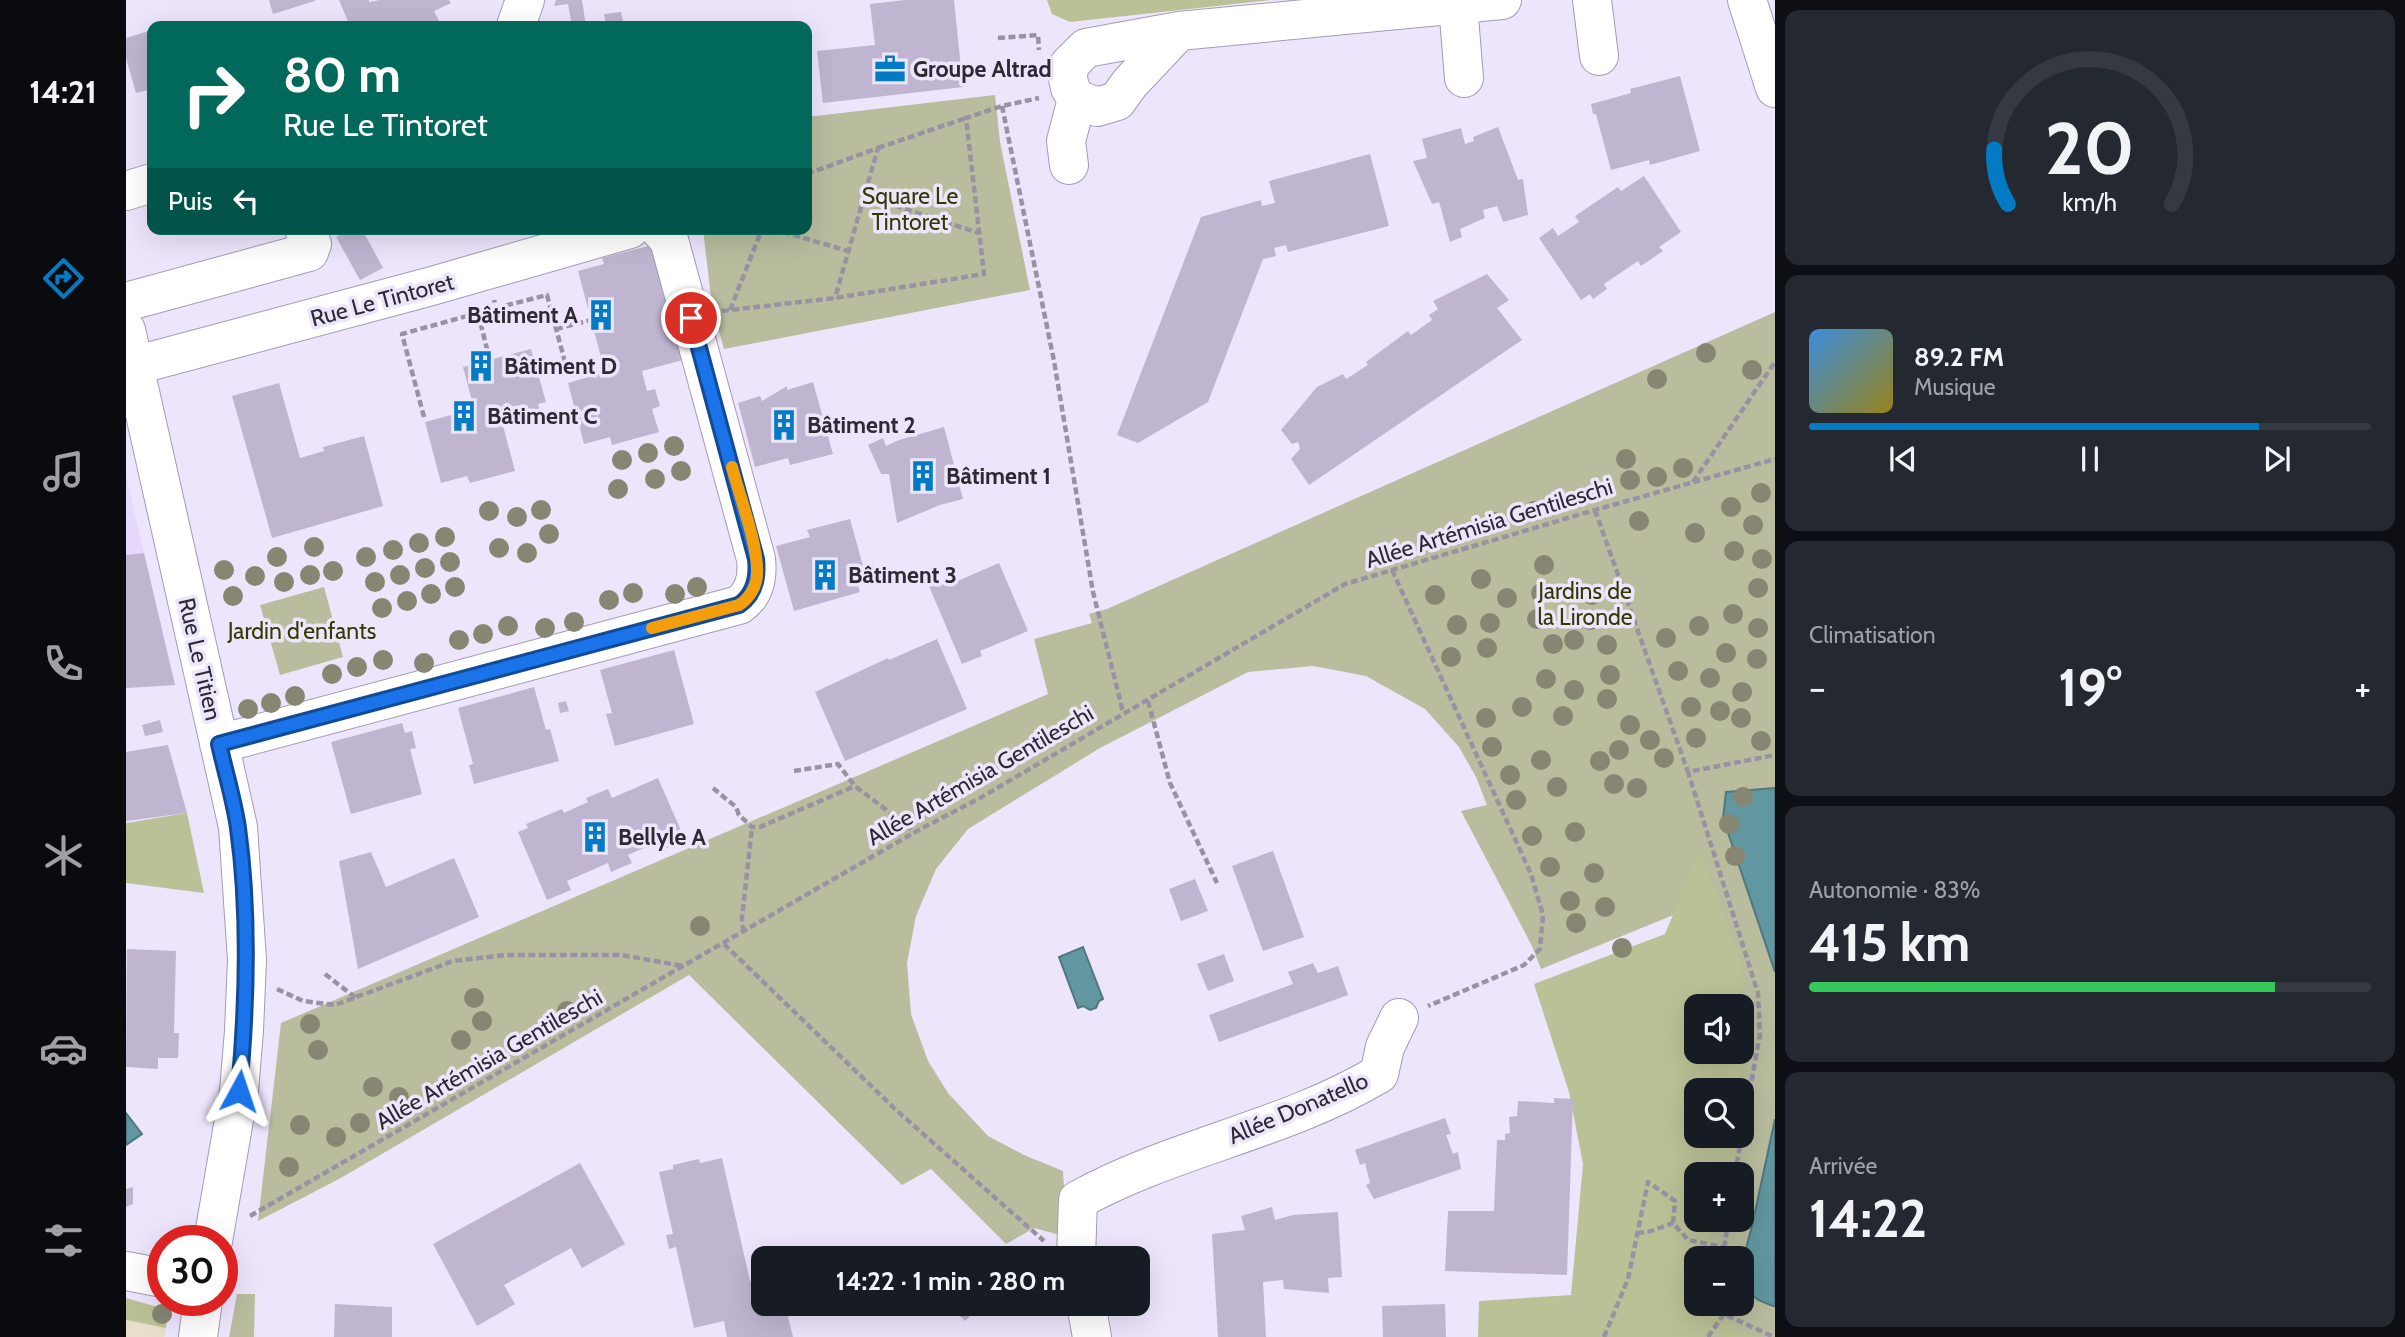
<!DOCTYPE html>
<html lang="fr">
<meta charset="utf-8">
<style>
body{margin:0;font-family:Cabin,sans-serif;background:#242831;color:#f1f3f6;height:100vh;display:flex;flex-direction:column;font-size:26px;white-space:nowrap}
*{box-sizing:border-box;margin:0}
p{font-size:23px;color:#9ea1a6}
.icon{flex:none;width:38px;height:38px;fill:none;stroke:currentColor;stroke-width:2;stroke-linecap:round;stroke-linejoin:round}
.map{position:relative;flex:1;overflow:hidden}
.drawer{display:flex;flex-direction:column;gap:10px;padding:10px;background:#0d0f14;width:630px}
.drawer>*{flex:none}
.guide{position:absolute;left:21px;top:21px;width:665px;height:214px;border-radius:14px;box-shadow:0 7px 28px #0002;background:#00695c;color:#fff;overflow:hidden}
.buttons{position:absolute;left:1558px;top:994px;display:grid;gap:14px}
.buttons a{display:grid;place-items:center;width:70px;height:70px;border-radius:14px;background:#171b24;box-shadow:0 7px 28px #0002;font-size:35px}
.speed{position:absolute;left:21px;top:1225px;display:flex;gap:14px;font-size:35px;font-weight:700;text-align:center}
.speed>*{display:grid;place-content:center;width:91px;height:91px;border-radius:50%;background:#171b24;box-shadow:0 7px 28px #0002;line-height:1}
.speed .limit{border:10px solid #d22;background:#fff;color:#111}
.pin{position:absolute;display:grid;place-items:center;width:60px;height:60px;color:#fff;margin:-30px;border:4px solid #fff;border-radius:50%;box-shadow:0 2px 7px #0007}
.me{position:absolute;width:77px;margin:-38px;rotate:5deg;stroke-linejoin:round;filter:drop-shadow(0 0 5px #0008)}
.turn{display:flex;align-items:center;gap:24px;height:147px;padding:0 21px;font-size:32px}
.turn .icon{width:91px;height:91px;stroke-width:2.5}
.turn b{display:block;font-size:49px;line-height:60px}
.then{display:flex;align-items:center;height:66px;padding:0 21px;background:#0003;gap:14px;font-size:26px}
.big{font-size:52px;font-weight:700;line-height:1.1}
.drawer .widget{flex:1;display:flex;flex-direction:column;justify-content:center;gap:10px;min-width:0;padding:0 24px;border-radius:14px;background:#242831}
.drawer .dial{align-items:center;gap:0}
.dial svg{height:182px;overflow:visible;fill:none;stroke:#363941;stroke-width:7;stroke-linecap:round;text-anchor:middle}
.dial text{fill:#f1f3f6;stroke:none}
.song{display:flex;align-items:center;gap:21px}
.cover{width:84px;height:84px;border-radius:10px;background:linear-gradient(135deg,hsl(210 70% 55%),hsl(50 70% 35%))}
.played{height:7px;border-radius:4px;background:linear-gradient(90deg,#027ac4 80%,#363941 80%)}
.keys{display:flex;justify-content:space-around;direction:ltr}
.heat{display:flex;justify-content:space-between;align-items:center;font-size:38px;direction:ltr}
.charge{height:10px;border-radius:5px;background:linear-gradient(90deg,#34c759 83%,#363941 0)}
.trip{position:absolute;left:625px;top:1246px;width:399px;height:70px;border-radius:14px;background:#171b24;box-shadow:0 7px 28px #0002;font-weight:700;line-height:70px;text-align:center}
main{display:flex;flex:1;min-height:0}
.tabs{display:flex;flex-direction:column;width:126px;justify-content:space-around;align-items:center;background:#090b0e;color:#9ea1a6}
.tabs .icon{width:49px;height:49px}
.tabs .current{color:#027ac4}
.tabs b{font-size:32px;color:#f1f3f6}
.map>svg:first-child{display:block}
.commercial{fill:#e8dfca}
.built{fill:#e5d8fc}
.green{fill:#b9bd9e;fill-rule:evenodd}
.forest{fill:#bbc196}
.water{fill:#6197a0;stroke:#527680;stroke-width:2}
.building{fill:#bfb5d1}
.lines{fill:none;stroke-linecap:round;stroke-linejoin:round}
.minor-casing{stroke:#a49ab5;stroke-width:40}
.path{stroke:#9892a3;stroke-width:4.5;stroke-dasharray:7 3.5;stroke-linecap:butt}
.minor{stroke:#fff;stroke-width:38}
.tree{fill:#878673}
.route-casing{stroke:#114b97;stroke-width:18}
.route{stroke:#1a73e8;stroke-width:12}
.slow{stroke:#f59e0b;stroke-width:12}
.labels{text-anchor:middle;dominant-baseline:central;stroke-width:7;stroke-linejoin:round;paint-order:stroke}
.poi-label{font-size:23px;font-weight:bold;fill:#2e2a34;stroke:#ede5fc;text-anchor:start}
.park-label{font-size:23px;fill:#343903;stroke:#ede5fc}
.street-label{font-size:23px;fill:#2e2a34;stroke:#ede5fc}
</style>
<main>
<nav class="tabs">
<b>14:21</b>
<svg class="icon current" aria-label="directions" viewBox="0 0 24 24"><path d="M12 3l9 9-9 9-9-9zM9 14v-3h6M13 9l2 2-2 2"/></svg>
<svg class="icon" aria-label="music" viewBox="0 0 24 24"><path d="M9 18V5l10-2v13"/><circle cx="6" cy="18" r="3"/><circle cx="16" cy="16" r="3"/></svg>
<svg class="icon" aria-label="phone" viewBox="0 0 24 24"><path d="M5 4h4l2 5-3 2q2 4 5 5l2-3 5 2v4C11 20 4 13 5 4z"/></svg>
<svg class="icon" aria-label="climate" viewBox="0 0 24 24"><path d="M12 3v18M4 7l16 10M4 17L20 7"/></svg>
<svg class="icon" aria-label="car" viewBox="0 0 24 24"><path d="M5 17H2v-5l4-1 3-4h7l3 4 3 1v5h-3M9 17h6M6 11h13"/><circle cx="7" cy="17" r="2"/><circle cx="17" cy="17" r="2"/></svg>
<svg class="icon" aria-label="filters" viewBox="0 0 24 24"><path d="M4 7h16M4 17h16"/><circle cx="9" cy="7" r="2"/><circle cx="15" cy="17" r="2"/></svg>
</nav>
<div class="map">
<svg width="1649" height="1337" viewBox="0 0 1649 1337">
<rect width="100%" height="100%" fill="#ede5fc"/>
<path class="commercial" d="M 0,1320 L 40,1328 L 38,1337 L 0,1337 Z"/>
<path class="built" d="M 0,475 L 18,553 L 49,685 L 0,688 Z"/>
<path class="green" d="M 869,95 L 874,142 L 904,290 L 598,349 L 586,306 L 577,229 L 681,229 L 681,117 Z
M 1649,312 L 1649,1337 L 1454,1337 L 1584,1136 L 1615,1136 L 1615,1090 L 1589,1090 L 1587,1052 L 1615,1052 L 1615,1006 L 1572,905 L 1415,969 L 1406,946 L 1335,811 L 1361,805 L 1350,777 L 1333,747 L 1299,709 L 1240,676 L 1187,666 L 1122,672 L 974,748 L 842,829 L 810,869 L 790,916 L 781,963 L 785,1014 L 802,1061 L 822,1093 L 862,1136 L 898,1155 L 937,1171 L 941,1237 L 908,1228 L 880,1244 L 805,1169 L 776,1185 L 563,975 L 213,1179 L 132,1221 L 155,1023 L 922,694 L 908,639 L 966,623 L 963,614 L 981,609 ZM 1570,1174 L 1615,1174 L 1615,1220 L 1570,1220 ZM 1570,1258 L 1615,1258 L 1615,1304 L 1570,1304 Z
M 198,587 L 217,657 L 154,675 L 134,605 Z
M 111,1294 L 129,1294 L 128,1337 L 103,1337 Z"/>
<path class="forest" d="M 921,0 L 1145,0 L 944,22 L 926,14 Z
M 61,813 L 78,893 L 0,883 L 0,823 Z
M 1574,850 L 1615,965 L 1615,1022 L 1615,1006 L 1570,1006 L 1570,1052 L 1615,1052 L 1615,1090 L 1570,1090 L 1570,1136 L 1615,1136 L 1615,1151 L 1606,1174 L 1570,1174 L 1570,1220 L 1590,1220 L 1577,1258 L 1570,1258 L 1570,1304 L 1591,1304 L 1608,1328 L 1628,1337 L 1352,1337 L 1353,1301 L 1445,1295 L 1457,1164 L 1443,1092 L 1408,984 L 1539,934 Z
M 0,1298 L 42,1310 L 40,1328 L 0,1320 Z"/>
<path class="water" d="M 1649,788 L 1649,972 L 1597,818 L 1600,792 Z
M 957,947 L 977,999 L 973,1001 L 970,1008 L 964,1010 L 957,1006 L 952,1008 L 933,957 Z
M 0,1113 L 16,1134 L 0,1145 Z
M 1649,1119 L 1649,1306 L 1647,1306 L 1632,1300 L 1618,1288 L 1617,1259 L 1626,1226 Z"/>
<path class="building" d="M 143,0 L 189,0 L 189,1 L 147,14 Z
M 213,0 L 243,0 L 243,2 L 254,0 L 323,0 L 325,3 L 308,11 L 314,23 L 308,26 L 224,26 Z
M 430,0 L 456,0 L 460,26 L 446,26 L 442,4 L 428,6 Z
M 779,0 L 828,0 L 837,87 L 697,103 L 691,51 L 749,45 L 744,4 Z
M 495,12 L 498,26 L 480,26 L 478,14 Z
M 26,30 L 26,89 L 10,93 L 0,58 L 0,38 Z
M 1554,76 L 1574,151 L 1524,165 L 1523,160 L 1485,170 L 1470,114 L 1467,114 L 1465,104 L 1505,93 L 1504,89 Z
M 1372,127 L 1392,180 L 1397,179 L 1402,215 L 1377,222 L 1371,206 L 1357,210 L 1359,218 L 1334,229 L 1336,237 L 1324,242 L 1313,202 L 1306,204 L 1287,161 L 1301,158 L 1296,139 L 1335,128 L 1339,144 L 1348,141 L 1347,137 Z
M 1244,154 L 1263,226 L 1162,252 L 1160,245 L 1148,248 L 1150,256 L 1137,259 L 1082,402 L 1012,443 L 991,435 L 1075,217 L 1135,200 L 1136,206 L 1149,203 L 1143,181 Z
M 1518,176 L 1555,232 L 1533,247 L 1537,251 L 1515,266 L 1512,261 L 1478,284 L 1481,289 L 1467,299 L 1464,294 L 1455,300 L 1413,238 L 1427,228 L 1432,236 L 1453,222 L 1449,216 L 1492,187 L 1495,191 Z
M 224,229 L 236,229 L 257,268 L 234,280 L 210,237 Z
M 526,245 L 557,360 L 516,371 L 521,391 L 529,389 L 534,406 L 526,409 L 533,432 L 486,445 L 484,437 L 458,444 L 442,383 L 479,372 L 452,271 L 478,264 L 476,258 Z
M 1361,274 L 1383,300 L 1371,308 L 1396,340 L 1183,485 L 1165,459 L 1174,449 L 1172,442 L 1166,444 L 1155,430 L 1191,387 L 1217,374 L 1220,379 L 1242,365 L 1240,362 L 1282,331 L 1285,335 L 1306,320 L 1303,315 L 1312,309 L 1307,301 Z
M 405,349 L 420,402 L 412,404 L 414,412 L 376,422 L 389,471 L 344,483 L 341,476 L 315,483 L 299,422 L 348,409 L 337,367 Z
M 687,382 L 707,454 L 664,465 L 662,458 L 629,467 L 612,403 L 634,396 L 636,401 L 661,386 L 661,390 Z
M 153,383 L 174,458 L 198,451 L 197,447 L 238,436 L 257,506 L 146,538 L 106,396 Z
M 818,427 L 837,499 L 814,505 L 771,523 L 763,474 L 755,474 L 742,445 L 757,438 L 760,446 L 773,440 Z
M 724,519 L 737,566 L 747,564 L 752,581 L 732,586 L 734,592 L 668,611 L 650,546 L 684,537 L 681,530 Z
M 18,553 L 49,685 L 0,688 L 0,555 Z
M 873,563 L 902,631 L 854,651 L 856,656 L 836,664 L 803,586 L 818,583 L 820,586 Z
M 811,639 L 841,709 L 719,761 L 689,692 L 762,658 L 763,660 Z
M 548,650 L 568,724 L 489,746 L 480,714 L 486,713 L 474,670 Z
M 408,687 L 420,730 L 424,729 L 433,761 L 348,784 L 343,765 L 347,764 L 332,708 Z
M 440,701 L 443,711 L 434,713 L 432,703 Z
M 34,720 L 37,732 L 19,736 L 16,725 Z
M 276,723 L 279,733 L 286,731 L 290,748 L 284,749 L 296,794 L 225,814 L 205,742 Z
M 42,745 L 61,813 L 0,821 L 0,752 Z
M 532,778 L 559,840 L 536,850 L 532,842 L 502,855 L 506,863 L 485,872 L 482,863 L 441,881 L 445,890 L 421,900 L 392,832 L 402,828 L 400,824 L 436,809 L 438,813 L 462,802 L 460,798 L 482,789 L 486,798 Z
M 1147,851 L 1178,937 L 1137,951 L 1106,866 Z
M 245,852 L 260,887 L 328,858 L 353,917 L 232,969 L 213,861 Z
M 1069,879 L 1082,911 L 1055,921 L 1043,889 Z
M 1,949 L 50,951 L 48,1033 L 53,1033 L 52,1058 L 32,1058 L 32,1069 L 0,1067 Z
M 1098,954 L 1108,981 L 1082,991 L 1071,964 Z
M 1187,963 L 1192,973 L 1212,966 L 1222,995 L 1093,1042 L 1083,1015 L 1167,984 L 1162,972 Z
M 1428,1098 L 1447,1099 L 1441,1275 L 1319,1271 L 1322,1211 L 1368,1211 L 1371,1140 L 1379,1140 L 1379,1134 L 1384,1133 L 1383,1117 L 1391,1116 L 1392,1101 L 1428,1103 Z
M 1319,1118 L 1325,1134 L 1320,1135 L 1327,1154 L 1332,1152 L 1335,1169 L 1248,1199 L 1240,1185 L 1244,1183 L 1239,1163 L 1234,1165 L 1229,1150 Z
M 596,1158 L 624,1281 L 637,1278 L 637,1304 L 659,1304 L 667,1337 L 601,1337 L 598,1321 L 568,1328 L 550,1247 L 543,1249 L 540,1235 L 547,1234 L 533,1172 L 547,1169 L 547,1165 L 573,1159 L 574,1163 Z
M 454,1163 L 499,1244 L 456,1268 L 445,1248 L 378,1285 L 389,1304 L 351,1326 L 307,1244 Z
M 7,1187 L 7,1204 L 0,1207 L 0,1189 Z
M 1146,1207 L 1149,1220 L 1167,1215 L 1212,1212 L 1216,1277 L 1202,1278 L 1203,1293 L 1158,1289 L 1157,1280 L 1137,1282 L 1140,1337 L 1092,1337 L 1086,1234 L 1119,1230 L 1115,1216 Z
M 209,1304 L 266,1307 L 266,1337 L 208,1337 Z
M 822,1304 L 857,1304 L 839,1321 Z
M 1319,1304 L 1320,1337 L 1257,1337 L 1256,1306 Z"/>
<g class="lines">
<defs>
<path id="minor" d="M 1466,0 L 1473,56
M 1621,0 L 1649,88
M 1332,5 L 1338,78
M 390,26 L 399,0
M 1053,31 L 1004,83 L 991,101 L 971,107 L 951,99 L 944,88 L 942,78 L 943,65 L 960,48 L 1053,31 L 1376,0
M 943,165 L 940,141 L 951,99
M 0,191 L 26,183
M 0,302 L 183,252 L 186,244 L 178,229
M 0,330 L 112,827 L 121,960 L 118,1031 L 113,1091 L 87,1241
M 7,366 L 306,286 L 504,229
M 93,744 L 613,605 C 629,594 632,577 630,559 L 543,240 L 533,229
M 950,1258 L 952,1200 C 1048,1147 1159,1130 1253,1074 L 1259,1047 L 1273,1018
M 0,1271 L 37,1278
M 960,1304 L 966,1337
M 72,1337 L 77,1300"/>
</defs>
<use href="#minor" class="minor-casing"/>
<path class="path" d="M 872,38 L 912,35 L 913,50
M 876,106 L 928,361 L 967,592 L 997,712
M 752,148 L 840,118
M 681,174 L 752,148 L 709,298
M 739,196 L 853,233
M 647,229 L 722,251
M 370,308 L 421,295 L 443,377
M 604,310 L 636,229
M 596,311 L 709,298 L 858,274 L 840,118 L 876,106 L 913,98
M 352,313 L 362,353
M 430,329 L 465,320
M 298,417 L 276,334 L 370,308 L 368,300
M 1567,482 L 1649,362
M 1469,510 L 1562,772
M 1266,570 L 1405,874 L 1417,915 L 1414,949 L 1398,965 L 1302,1006
M 1022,701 L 1044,783 L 1091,883
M 668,771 L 712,764 L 729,786 L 789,832
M 587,788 L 610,807 L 613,815 L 626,827 L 634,827 L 729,786
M 617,932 L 616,918 L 626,827
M 598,944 L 769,1109 L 918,1241
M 199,974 L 230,998
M 151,989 L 177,1001 L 209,1005 L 327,961 L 380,955 L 495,955 L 557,966
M 1609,1174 L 1634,1034 L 1632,993 L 1562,772 L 1649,755
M 124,1216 L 789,832 L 854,798 L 1219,584 L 1469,510 L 1649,459
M 1511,1233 L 1525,1231 L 1547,1223
M 1597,1258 L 1602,1220
M 1598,1304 L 1598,1314
M 1478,1337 L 1502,1279 L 1522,1182 L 1549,1201 L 1547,1223 L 1562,1240 L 1597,1247
M 1582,1337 L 1598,1314 L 1648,1337"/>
<use href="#minor" class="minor"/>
</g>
<g class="tree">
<circle cx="1580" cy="353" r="10"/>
<circle cx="1626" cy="370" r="10"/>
<circle cx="1531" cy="379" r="10"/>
<circle cx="548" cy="446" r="10"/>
<circle cx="522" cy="453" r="10"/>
<circle cx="1500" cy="459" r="10"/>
<circle cx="496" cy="460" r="10"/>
<circle cx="1557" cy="468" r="10"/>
<circle cx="555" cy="471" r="10"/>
<circle cx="1531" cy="477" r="10"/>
<circle cx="529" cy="479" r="10"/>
<circle cx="1504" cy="480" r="10"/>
<circle cx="492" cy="489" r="10"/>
<circle cx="1635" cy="493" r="10"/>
<circle cx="1605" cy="507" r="10"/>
<circle cx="415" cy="510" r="10"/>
<circle cx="363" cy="511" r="10"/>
<circle cx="1408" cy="511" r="10"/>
<circle cx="391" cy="517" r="10"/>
<circle cx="1513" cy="521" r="10"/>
<circle cx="1369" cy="522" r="10"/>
<circle cx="1627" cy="525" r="10"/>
<circle cx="1569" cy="533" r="10"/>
<circle cx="423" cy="534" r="10"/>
<circle cx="319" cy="537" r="10"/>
<circle cx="293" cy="543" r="10"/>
<circle cx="188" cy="547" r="10"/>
<circle cx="373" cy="548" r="10"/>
<circle cx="267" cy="550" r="10"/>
<circle cx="1608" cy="551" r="10"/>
<circle cx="401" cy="553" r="10"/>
<circle cx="151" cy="557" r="10"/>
<circle cx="240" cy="557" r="10"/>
<circle cx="1636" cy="559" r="10"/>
<circle cx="324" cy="562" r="10"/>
<circle cx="1418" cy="565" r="10"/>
<circle cx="299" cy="568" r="10"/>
<circle cx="98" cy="570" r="10"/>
<circle cx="207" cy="571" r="10"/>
<circle cx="184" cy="575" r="10"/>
<circle cx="274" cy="575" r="10"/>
<circle cx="129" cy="576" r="10"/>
<circle cx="1355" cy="579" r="10"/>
<circle cx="158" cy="582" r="10"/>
<circle cx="249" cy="582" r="10"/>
<circle cx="329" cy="587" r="10"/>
<circle cx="571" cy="587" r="10"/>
<circle cx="1632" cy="588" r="10"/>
<circle cx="507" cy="593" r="10"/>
<circle cx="1415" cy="593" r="10"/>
<circle cx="305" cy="594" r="10"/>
<circle cx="549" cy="594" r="10"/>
<circle cx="1309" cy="595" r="10"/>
<circle cx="1466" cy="595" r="10"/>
<circle cx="107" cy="596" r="10"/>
<circle cx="1381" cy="598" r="10"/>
<circle cx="483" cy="600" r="10"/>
<circle cx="281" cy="601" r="10"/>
<circle cx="256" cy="608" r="10"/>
<circle cx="1607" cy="614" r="10"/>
<circle cx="1411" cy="619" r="10"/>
<circle cx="1464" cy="620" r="10"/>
<circle cx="448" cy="622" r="10"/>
<circle cx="1364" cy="623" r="10"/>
<circle cx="1331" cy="625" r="10"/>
<circle cx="382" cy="626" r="10"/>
<circle cx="1573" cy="626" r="10"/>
<circle cx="419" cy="628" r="10"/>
<circle cx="1632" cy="628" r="10"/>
<circle cx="357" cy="634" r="10"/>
<circle cx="1540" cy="638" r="10"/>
<circle cx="333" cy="640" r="10"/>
<circle cx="1448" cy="640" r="10"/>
<circle cx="1427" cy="644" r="10"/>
<circle cx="1481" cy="645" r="10"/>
<circle cx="1361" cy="648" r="10"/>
<circle cx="1600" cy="653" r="10"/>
<circle cx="1325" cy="657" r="10"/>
<circle cx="1631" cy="659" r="10"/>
<circle cx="257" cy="660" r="10"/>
<circle cx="298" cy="663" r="10"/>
<circle cx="231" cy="667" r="10"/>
<circle cx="1552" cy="671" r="10"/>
<circle cx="206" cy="674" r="10"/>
<circle cx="1484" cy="675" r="10"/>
<circle cx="1584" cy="678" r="10"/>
<circle cx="1420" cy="679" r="10"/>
<circle cx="1448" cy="690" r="10"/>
<circle cx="1616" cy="692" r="10"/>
<circle cx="169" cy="696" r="10"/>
<circle cx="1481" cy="699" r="10"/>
<circle cx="145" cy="703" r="10"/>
<circle cx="1396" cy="707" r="10"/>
<circle cx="1565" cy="707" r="10"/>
<circle cx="122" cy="709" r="10"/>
<circle cx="1594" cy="711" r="10"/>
<circle cx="1437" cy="716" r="10"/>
<circle cx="1360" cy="718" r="10"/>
<circle cx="1615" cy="718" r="10"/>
<circle cx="1504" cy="725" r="10"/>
<circle cx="1570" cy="738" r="10"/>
<circle cx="1524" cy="740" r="10"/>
<circle cx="1635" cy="741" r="10"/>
<circle cx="1366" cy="747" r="10"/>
<circle cx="1493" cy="750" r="10"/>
<circle cx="1538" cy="758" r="10"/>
<circle cx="1415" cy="760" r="10"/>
<circle cx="1474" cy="761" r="10"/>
<circle cx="1384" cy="775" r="10"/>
<circle cx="1488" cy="784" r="10"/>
<circle cx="1431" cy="787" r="10"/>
<circle cx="1511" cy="788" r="10"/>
<circle cx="1617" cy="797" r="10"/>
<circle cx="1390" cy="800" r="10"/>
<circle cx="1603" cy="824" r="10"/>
<circle cx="1449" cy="832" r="10"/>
<circle cx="1406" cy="836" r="10"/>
<circle cx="1609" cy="856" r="10"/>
<circle cx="1424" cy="867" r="10"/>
<circle cx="1468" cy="873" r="10"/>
<circle cx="1444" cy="901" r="10"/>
<circle cx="1479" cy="907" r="10"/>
<circle cx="1450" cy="923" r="10"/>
<circle cx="574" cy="926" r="10"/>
<circle cx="1496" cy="948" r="10"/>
<circle cx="348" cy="998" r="10"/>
<circle cx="441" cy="1011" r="10"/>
<circle cx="356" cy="1021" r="10"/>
<circle cx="184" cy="1024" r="10"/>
<circle cx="335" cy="1040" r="10"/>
<circle cx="192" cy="1050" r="10"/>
<circle cx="247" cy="1087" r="10"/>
<circle cx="273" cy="1097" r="10"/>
<circle cx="234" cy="1123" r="10"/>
<circle cx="174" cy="1125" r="10"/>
<circle cx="210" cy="1137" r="10"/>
<circle cx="163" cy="1167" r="10"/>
<circle cx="36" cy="1314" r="10"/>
</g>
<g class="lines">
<defs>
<path id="route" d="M 113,1091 C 121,1004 124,915 112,828 C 108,800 99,771 93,744 L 613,605 C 629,594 632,577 630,559 L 565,318"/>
</defs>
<use href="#route" class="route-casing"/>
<use href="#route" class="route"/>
<path class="slow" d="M 526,628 L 613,605 C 623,599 631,586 631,574 C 633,548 613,494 606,467"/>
</g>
<defs>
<symbol id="office-bare" viewBox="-9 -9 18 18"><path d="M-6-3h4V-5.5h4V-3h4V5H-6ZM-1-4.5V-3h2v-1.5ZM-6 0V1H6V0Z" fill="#027ac4" stroke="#ede5fc" stroke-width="2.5" paint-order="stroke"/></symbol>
<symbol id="building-bare" viewBox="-9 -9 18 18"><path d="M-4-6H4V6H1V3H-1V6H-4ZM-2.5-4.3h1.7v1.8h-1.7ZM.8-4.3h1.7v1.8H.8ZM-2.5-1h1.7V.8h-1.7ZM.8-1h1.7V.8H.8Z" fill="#027ac4" stroke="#ede5fc" stroke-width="2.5" paint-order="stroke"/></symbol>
</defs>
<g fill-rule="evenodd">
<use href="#office-bare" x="742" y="47" width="44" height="44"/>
<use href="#building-bare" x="453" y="293" width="44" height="44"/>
<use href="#building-bare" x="333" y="344" width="44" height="44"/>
<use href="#building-bare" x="316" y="394" width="44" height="44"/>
<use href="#building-bare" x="636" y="403" width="44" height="44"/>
<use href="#building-bare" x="775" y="454" width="44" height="44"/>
<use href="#building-bare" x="677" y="553" width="44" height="44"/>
<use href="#building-bare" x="447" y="815" width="44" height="44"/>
</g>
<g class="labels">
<g class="poi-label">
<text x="787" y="69">Groupe Altrad</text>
<text x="452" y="315" text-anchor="end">Bâtiment A</text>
<text x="378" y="366">Bâtiment D</text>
<text x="361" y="416">Bâtiment C</text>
<text x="681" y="425">Bâtiment 2</text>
<text x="820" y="476">Bâtiment 1</text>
<text x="722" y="575">Bâtiment 3</text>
<text x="492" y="837">Bellyle A</text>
</g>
<g class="park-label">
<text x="784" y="196">Square Le<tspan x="784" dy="26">Tintoret</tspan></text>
<text x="1459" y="591">Jardins de<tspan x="1459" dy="26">la Lironde</tspan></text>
<text x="176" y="631">Jardin d'enfants</text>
</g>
<g class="street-label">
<text transform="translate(256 300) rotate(-15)">Rue Le Tintoret</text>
<text transform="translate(1363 523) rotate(-17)">Allée Artémisia Gentileschi</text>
<text transform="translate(74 659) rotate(77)">Rue Le Titien</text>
<text transform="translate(854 775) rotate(-30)">Allée Artémisia Gentileschi</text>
<text transform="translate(363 1059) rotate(-30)">Allée Artémisia Gentileschi</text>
<text transform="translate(1172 1108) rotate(-23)">Allée Donatello</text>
</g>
</g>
</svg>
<div class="buttons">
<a><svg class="icon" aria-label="sound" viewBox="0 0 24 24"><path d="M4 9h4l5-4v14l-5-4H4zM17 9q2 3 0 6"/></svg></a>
<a><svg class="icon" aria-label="search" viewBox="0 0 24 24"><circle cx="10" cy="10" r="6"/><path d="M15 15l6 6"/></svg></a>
<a>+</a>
<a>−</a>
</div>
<div class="speed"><div class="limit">30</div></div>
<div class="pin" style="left:565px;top:318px;background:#d93025"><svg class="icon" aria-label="arrive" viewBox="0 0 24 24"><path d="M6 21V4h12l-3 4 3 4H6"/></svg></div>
<svg class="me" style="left:113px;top:1091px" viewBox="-20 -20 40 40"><path d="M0-17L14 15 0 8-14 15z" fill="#1a73e8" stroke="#fff" stroke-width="4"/></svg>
<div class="trip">14:22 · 1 min · 280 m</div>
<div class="guide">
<div class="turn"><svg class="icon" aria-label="right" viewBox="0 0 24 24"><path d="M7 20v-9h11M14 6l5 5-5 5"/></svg><div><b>80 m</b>Rue Le Tintoret</div></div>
<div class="then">Puis<svg class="icon" aria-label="left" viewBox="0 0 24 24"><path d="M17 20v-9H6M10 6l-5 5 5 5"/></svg></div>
</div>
</div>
<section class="drawer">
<div class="widget dial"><svg viewBox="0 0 100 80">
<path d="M14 69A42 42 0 1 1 86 69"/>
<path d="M14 69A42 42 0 0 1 8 45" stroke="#027ac4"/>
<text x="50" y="56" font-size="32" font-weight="700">20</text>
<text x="50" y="72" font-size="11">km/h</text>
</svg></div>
<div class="widget">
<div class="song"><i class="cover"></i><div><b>89.2 FM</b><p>Musique</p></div></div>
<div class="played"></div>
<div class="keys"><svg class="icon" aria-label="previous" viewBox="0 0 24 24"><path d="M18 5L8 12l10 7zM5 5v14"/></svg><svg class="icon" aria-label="pause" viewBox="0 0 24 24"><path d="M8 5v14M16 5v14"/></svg><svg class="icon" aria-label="next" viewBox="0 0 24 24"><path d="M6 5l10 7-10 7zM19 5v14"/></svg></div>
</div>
<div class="widget"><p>Climatisation</p>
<div class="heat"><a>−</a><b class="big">19°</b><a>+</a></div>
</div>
<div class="widget"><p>Autonomie · 83%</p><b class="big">415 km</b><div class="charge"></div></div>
<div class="widget"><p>Arrivée</p><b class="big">14:22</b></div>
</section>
</main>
